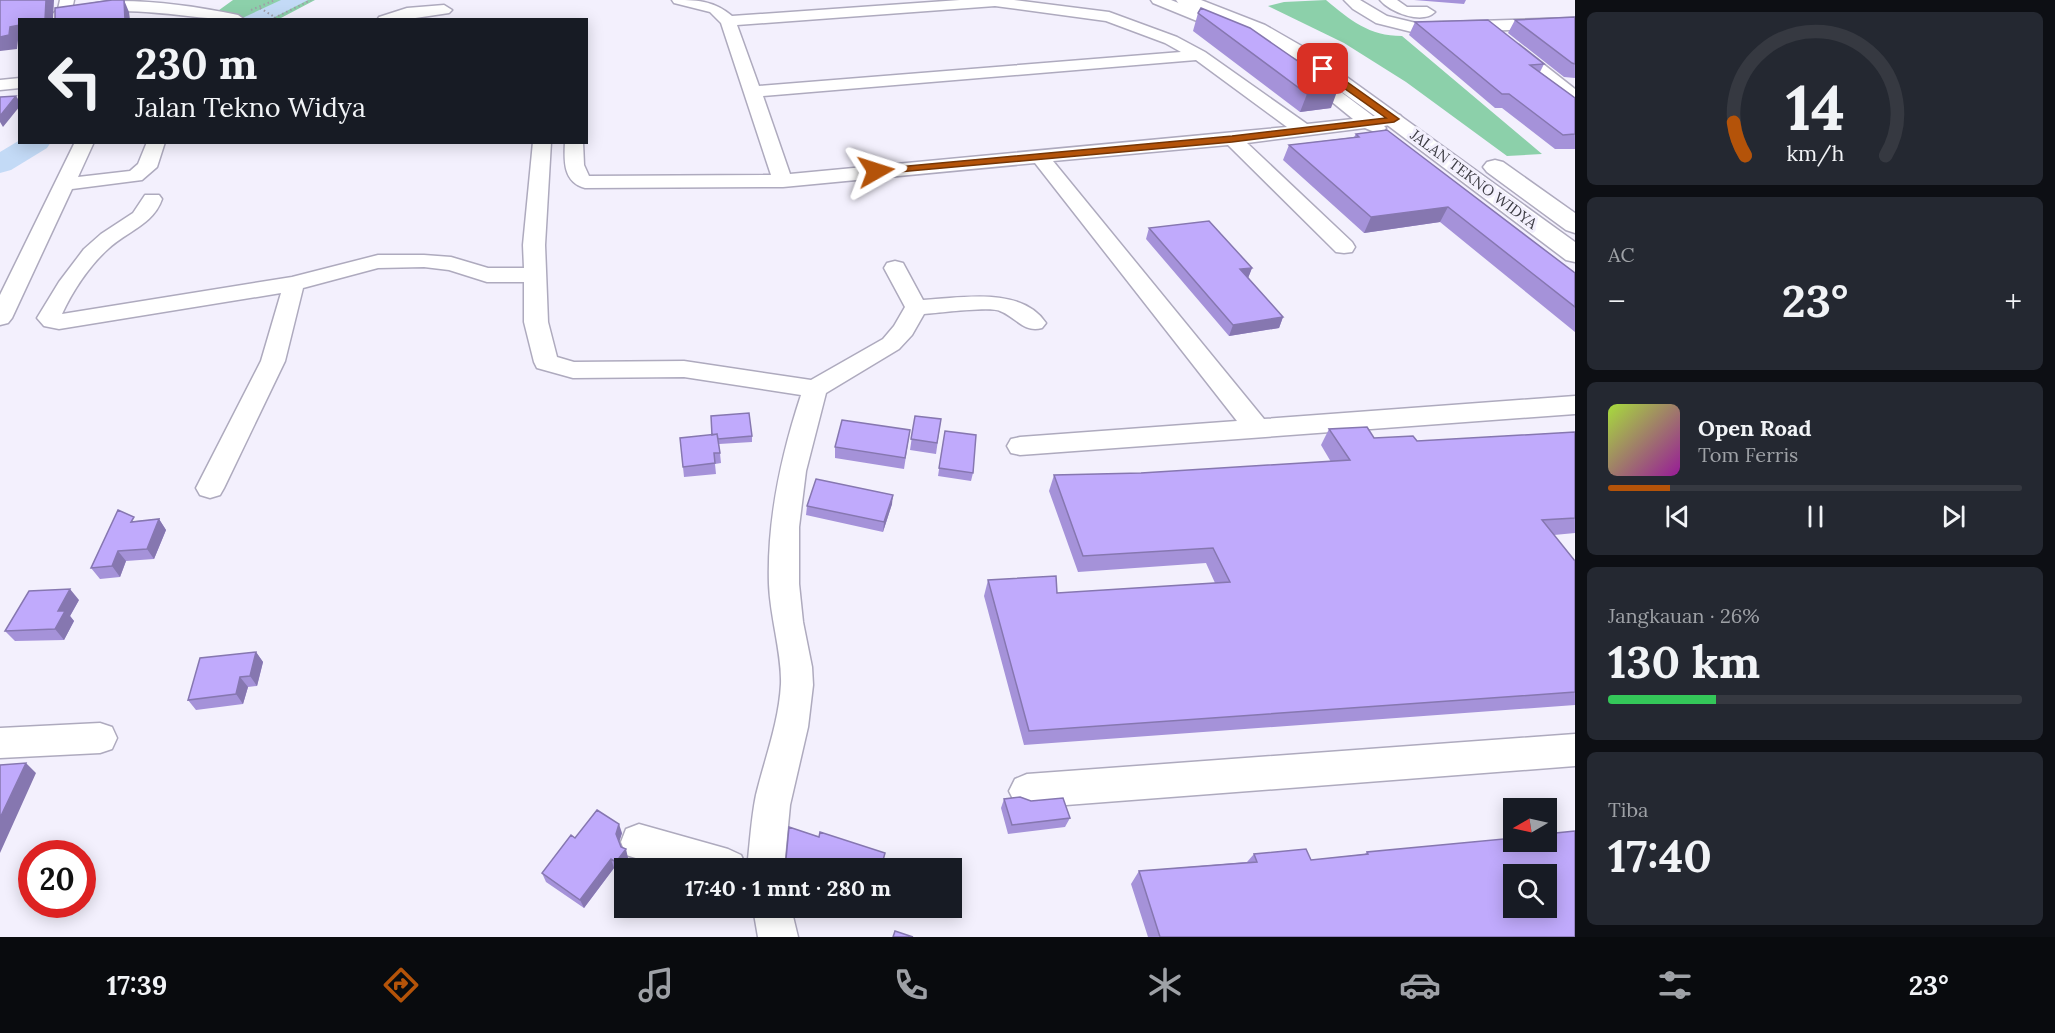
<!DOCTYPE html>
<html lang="id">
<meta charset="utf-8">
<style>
body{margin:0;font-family:Lora,serif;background:#242831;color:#f1f3f6;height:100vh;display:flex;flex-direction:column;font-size:22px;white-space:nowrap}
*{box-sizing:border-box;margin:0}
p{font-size:20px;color:#9ea1a6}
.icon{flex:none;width:33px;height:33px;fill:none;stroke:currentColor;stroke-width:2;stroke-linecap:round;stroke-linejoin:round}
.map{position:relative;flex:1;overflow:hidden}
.drawer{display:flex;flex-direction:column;gap:12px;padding:12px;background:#0d0f14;width:480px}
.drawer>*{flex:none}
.banner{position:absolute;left:18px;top:18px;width:570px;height:126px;border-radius:0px;box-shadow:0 3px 15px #0003;background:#171b24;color:#f1f3f6;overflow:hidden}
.needle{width:39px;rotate:261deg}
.controls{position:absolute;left:1503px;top:798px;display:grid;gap:12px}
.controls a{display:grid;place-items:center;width:54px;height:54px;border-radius:0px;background:#171b24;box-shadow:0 3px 15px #0003;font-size:30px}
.speed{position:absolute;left:18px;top:840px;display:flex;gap:12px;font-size:30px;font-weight:700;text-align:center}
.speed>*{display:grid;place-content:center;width:78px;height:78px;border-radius:50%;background:#171b24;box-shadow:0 3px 15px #0003;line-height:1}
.speed .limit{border:9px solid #d22;background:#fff;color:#111}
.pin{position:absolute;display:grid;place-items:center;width:51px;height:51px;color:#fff;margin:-26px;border-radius:12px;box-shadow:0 3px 9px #0006}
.me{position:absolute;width:66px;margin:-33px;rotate:84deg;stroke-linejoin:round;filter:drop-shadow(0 0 4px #0008)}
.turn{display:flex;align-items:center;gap:21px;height:126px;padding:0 18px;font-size:27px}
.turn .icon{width:78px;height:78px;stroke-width:2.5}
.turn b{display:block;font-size:42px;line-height:51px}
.big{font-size:45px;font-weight:700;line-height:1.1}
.drawer .card{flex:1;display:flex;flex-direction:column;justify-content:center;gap:9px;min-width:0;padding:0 21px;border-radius:9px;background:#242831}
.drawer .dial{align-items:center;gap:0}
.dial svg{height:156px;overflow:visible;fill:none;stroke:#363941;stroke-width:7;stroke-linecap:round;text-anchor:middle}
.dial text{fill:#f1f3f6;stroke:none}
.song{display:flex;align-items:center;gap:18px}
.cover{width:72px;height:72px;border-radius:9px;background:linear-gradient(135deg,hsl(80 70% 55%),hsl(300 70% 35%))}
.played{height:6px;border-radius:3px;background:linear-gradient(90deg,#b45309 15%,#363941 15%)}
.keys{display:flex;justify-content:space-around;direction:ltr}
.heat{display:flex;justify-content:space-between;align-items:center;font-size:33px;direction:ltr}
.charge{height:9px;border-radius:4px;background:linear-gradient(90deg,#34c759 26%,#363941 0)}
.trip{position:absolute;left:614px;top:858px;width:348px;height:60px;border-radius:0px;background:#171b24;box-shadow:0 3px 15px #0003;font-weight:700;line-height:60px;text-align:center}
.menu{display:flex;height:96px;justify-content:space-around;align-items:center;background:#090b0e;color:#9ea1a6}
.menu .icon{width:42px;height:42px}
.menu .active{color:#b45309}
.menu b{font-size:27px;color:#f1f3f6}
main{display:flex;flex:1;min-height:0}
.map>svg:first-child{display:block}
.green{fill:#8cd0aa}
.water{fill:#c3daf6}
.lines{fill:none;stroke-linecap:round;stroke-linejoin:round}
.river{fill:#c3daf6;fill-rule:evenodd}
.minor-casing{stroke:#aeaabe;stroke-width:3}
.major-casing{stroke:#aeaabe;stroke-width:3}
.path{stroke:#9f9da8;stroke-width:2;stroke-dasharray:1.5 3;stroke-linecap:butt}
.minor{fill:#fff;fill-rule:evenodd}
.major{fill:#fff;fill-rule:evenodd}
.wall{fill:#a592d9}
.shaded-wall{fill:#8677b0}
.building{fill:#c0aafc;stroke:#8677b0;stroke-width:1.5;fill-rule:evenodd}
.route{fill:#b45309;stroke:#753606;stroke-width:1.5}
.labels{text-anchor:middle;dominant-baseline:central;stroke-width:6;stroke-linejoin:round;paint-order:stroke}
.far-street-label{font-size:15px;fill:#3c3b43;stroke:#f3f0fd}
</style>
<main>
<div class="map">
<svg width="1575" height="937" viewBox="0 0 1575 937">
<rect width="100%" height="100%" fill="#f3f0fd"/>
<path class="green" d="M 233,0 L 315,0 L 279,19 L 245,19 L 215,13 Z
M 1326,0 C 1350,20 1369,36 1402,36 L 1542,154 L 1507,156 L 1406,82 L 1344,43 L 1268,6 L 1284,2 Z"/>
<path class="water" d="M 281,0 L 308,0 L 273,18 L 238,20 Z"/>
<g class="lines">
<path class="river" d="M 20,140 L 20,142 L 51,142 L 47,148 L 11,170 L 0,173 L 0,152 Z"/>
<defs>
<path id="minor" d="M 60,0 L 74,0 C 71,19 63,20 46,20 L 58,9 Z
M 672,0 C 696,0 713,0 732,16 L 960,0 L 1014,0 L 1109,12 L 1177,37 L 1205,52 L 1307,124 L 1353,119 L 1299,75 L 1301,71 L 1313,71 L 1373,116 L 1394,114 L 1400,115 L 1403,119 L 1400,123 L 1384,126 L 1386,128 L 1383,132 L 1377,133 L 1365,128 L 1247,143 L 1352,242 L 1355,247 L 1352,252 L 1344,253 L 1336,252 L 1228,145 L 1053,161 L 1264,419 L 1575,396 L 1575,414 L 1020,455 L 1011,453 L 1007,446 L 1011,439 L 1020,437 L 1237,421 L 1035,163 L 783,187 L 585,188 C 563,182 564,161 565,142 L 583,142 L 584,165 L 589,176 L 771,175 L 721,23 L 710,12 L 674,3 ZM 995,6 L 1106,21 L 1165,43 L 1181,52 L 759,86 L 737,25 ZM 1196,60 L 1287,127 L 790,174 L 763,96 Z
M 1151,0 L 1171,0 L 1236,26 L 1238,29 L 1230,34 L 1224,32 L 1153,3 Z
M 1344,0 L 1360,0 L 1387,16 L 1416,23 L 1575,18 L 1575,28 L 1416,33 L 1376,23 L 1353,9 Z
M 1380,0 L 1397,0 L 1407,7 L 1427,7 L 1435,12 C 1422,25 1390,12 1380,0 Z
M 109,1 C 153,0 195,6 238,15 L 245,20 C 193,20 144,6 91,13 L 83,8 L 86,5 Z
M 444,5 L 452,10 L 449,13 L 402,20 L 377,20 L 379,17 L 407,8 Z
M 1513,43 L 1519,45 L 1575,89 L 1575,103 L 1569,102 L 1507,51 L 1505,48 Z
M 20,78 L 20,88 L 0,90 L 0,80 Z
M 75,142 L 94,142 L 78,177 L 130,171 L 138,164 L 147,142 L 165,142 L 157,167 L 142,180 L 72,189 L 12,318 L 8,323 L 0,325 L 0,295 Z
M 533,142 L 551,142 L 545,245 L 548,322 L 557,357 L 574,362 L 684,361 L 811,380 L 883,339 L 894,326 L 905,307 L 884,268 L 887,263 L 895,261 L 903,263 L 923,300 C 962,298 1021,286 1046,323 L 1042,328 C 1023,333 1016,317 1000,311 C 990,306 939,313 924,314 L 912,335 L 899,349 L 826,393 L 806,471 L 799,527 L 799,584 L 803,622 L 812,667 L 813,685 L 808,727 L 790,805 L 784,868 L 747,868 C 750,844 751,819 756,795 C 765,758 779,722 781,684 C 782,653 770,617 769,584 C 767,519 781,456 801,395 L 684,377 L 573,378 L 537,368 L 534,362 L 524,322 L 524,282 L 487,282 L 449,270 L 424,267 L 378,268 L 303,288 L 285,361 L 224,488 L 220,495 L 210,498 L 200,495 L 196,488 L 261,361 L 281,293 L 59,329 L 44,326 L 37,318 L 59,282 L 84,249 L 101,234 L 133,213 L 145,195 L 159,195 L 162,199 C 153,225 127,231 108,249 C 89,266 72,292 62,314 L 292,277 L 378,255 L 424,255 L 451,257 L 488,268 L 524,268 L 523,245 Z
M 100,723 L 112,727 L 117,738 L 112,749 L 100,753 L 0,758 L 0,728 Z
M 1575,734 L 1575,766 L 1027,808 L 1015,803 L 1009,791 L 1015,779 L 1027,774 Z
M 639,824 L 728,849 L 741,855 L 747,868 L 668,868 L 626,855 L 621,842 L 626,829 Z
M 753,908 L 791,908 L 798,937 L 758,937 Z"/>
<path id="major" d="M 1176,0 L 1201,0 L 1265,25 L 1312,52 L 1575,242 L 1575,262 L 1566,260 L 1386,124 L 1298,60 L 1251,33 L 1179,4 Z
M 1495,160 L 1503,162 L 1575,213 L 1575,233 L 1566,230 L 1487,172 L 1483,167 L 1487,162 Z"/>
</defs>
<use href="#minor" class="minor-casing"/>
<use href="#major" class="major-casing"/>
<path class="path" d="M 260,8 L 276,18
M 251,10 L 275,0
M 270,20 L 311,0"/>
<use href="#minor" class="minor"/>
<use href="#major" class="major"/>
</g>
<path class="wall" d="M 1414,0 L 1466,0 L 1464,4 Z
M 1198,13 L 1331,108 L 1300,112 L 1193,31 Z
M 1575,17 L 1575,78 L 1564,77 L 1508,33 L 1515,20 Z
M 1415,22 L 1544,64 L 1540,72 L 1575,98 L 1575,149 L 1555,149 L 1502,108 L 1495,108 L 1409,35 Z
M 1356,134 L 1575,273 L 1575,332 L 1440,222 L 1364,233 L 1283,160 L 1289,145 L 1354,137 Z
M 1149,228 L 1252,268 L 1248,278 L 1283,317 L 1279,328 L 1229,336 L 1146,239 Z
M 915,416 L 941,419 L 936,454 L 910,450 Z
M 1329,429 L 1374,438 L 1417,441 L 1575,432 L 1575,533 L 1554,535 L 1575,561 L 1575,705 L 1024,745 L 984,596 L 988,580 L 1057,593 L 1215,583 L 1206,563 L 1078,572 L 1049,491 L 1054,475 L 1141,473 L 1331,462 L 1321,445 Z
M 910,430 L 904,469 L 835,458 L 835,447 Z
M 945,431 L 973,473 L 971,481 L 938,476 Z
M 752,436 L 752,442 L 719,444 L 721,463 L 715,464 L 716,474 L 684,477 L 680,438 Z
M 892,504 L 883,532 L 806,515 L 807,506 Z
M 159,519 L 166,530 L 154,559 L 126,561 L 120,577 L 100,579 L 91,568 L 136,521 Z
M 79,600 L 70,616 L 74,621 L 64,640 L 15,641 L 5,631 Z
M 256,652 L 263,662 L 257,686 L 248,687 L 243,704 L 196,710 L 188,700 Z
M 1004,799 L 1070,818 L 1065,827 L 1008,834 L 1001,808 Z
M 622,833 L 619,841 L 628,858 L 618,871 L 614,868 L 584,908 L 546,882 L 542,873 L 575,838 Z
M 1367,852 L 1575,937 L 1148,937 L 1131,884 L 1139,871 L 1247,862 L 1254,854 L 1311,860 L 1365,854 Z"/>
<path class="shaded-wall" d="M 46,0 L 54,0 L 53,20 L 45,20 Z
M 124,0 L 129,12 L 130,20 L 125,20 Z
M 20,25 L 20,40 L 18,40 L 17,49 L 0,51 L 0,37 L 10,27 Z
M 1338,89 L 1331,108 L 1300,112 L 1307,94 Z
M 16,96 L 20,102 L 20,106 L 3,127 L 0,122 L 0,116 Z
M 1448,207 L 1440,222 L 1364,233 L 1371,217 Z
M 1252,268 L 1248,278 L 1240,269 Z
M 1283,317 L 1279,328 L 1229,336 L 1233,325 Z
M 893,495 L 892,504 L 883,532 L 884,522 Z
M 159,519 L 166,530 L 154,559 L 147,549 Z
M 118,551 L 126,561 L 120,577 L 112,566 Z
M 70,589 L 79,600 L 70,616 L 74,621 L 64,640 L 55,629 L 58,611 Z
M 256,652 L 263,662 L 257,686 L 250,676 Z
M 240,677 L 248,687 L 243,704 L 236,694 Z
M 26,763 L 36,773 L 0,853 L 0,818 Z
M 619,824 L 622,833 L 619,843 L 616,834 Z
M 626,849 L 628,858 L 618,871 L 616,862 Z
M 611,859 L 614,868 L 584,908 L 580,900 Z"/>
<path class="building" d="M 0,0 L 46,0 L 45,20 L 20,20 L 20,25 L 10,27 L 9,35 L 0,37 Z
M 112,0 L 124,0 L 125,20 L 55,20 L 55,8 Z
M 1201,8 L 1250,28 L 1338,89 L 1307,94 L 1198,13 Z
M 1575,17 L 1575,64 L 1572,63 L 1515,20 Z
M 1488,20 L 1544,64 L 1530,65 L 1575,98 L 1575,134 L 1563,135 L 1509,94 L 1502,94 L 1415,22 Z
M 16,96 L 0,116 L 0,97 Z
M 1387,130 L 1575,273 L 1575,307 L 1448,207 L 1371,217 L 1289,145 L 1359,137 L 1356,134 Z
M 1209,221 L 1252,268 L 1240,269 L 1283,317 L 1233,325 L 1149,228 Z
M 749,413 L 752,436 L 718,439 L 717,434 L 712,435 L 711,416 Z
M 915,416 L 941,419 L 937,443 L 911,439 Z
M 842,420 L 910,430 L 905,458 L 835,447 Z
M 1367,427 L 1374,438 L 1413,436 L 1417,441 L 1575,432 L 1575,518 L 1542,520 L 1575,561 L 1575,692 L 1029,731 L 988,580 L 1056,576 L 1057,593 L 1230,582 L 1213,548 L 1083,556 L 1054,475 L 1141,473 L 1350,460 L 1329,429 Z
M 945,431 L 976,435 L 973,473 L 939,468 Z
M 717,434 L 720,453 L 714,453 L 715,463 L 683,467 L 680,438 Z
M 816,479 L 893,495 L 884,522 L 807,506 Z
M 118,510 L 134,517 L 131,522 L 159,519 L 147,549 L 118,551 L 112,566 L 91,568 Z
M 70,589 L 58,611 L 65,611 L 55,629 L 5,631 L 29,591 Z
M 256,652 L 250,676 L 240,677 L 236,694 L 188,700 L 200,658 Z
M 26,763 L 0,818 L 0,765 Z
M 1020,797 L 1031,801 L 1063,798 L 1070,818 L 1012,825 L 1004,799 Z
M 597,810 L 619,824 L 616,834 L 621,847 L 626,849 L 616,862 L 611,859 L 580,900 L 542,873 L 571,835 L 575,838 Z
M 789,827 L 819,837 L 820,832 L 885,853 L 881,868 L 817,868 L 808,866 L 807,868 L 775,868 L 777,861 L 786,859 Z
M 1575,831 L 1575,937 L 1160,937 L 1139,871 L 1257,862 L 1254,854 L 1306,849 L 1311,860 L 1368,854 L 1367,852 L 1514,838 L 1514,842 L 1546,842 L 1546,834 ZM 1514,874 L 1546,874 L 1546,908 L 1514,908 Z
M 895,931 L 913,937 L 893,937 Z"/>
<path class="route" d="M 1320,67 L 1326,67 L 1399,119 L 1394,122 L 1232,142 L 876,174 L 871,171 L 876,169 L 1232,136 L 1386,118 L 1320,71 Z"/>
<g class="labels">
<g class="far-street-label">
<text transform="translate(1474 179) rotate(37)">JALAN TEKNO WIDYA</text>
</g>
</g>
</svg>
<div class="controls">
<a><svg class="needle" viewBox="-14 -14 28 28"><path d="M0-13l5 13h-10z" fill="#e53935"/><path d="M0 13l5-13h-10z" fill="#9ea1a6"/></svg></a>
<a><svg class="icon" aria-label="search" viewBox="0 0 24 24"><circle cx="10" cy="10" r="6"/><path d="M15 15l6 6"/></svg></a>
</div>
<div class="speed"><div class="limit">20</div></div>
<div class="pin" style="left:1323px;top:69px;background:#d93025"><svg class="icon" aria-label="arrive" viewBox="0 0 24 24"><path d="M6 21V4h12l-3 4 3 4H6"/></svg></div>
<svg class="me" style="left:876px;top:171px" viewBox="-20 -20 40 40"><path d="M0-17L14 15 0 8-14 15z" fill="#b45309" stroke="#fff" stroke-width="4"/></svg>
<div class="trip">17:40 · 1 mnt · 280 m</div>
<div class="banner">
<div class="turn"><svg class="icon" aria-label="left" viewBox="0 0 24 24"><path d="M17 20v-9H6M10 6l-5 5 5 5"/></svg><div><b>230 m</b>Jalan Tekno Widya</div></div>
</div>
</div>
<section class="drawer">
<div class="card dial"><svg viewBox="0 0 100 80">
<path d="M14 69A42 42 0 1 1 86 69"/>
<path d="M14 69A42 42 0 0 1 8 52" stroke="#b45309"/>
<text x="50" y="56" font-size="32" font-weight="700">14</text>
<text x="50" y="72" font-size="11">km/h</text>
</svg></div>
<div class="card"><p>AC</p>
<div class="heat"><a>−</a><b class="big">23°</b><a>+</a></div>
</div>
<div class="card">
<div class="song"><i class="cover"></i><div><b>Open Road</b><p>Tom Ferris</p></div></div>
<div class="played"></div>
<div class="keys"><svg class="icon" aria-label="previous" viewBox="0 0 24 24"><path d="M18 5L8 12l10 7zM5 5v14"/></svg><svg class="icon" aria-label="pause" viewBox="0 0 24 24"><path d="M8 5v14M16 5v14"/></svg><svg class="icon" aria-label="next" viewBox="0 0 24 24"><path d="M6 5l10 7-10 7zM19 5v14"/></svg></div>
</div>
<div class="card"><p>Jangkauan · 26%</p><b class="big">130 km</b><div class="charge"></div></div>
<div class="card"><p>Tiba</p><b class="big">17:40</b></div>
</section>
</main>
<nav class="menu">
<b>17:39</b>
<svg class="icon active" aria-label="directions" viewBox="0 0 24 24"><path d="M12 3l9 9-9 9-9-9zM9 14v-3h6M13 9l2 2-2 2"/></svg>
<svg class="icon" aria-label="music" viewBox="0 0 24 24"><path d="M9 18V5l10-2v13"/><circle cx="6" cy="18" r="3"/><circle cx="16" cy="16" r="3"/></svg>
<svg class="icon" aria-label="phone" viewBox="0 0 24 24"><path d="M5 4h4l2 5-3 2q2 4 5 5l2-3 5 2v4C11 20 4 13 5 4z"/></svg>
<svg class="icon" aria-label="climate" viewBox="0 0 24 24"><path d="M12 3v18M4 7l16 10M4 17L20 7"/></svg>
<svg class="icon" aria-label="car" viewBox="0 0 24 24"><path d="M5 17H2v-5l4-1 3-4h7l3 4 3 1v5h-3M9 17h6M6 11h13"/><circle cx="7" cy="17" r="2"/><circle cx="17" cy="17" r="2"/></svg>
<svg class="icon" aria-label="filters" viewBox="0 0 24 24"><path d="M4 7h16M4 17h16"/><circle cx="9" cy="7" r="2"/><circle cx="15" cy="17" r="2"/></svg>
<b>23°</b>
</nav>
